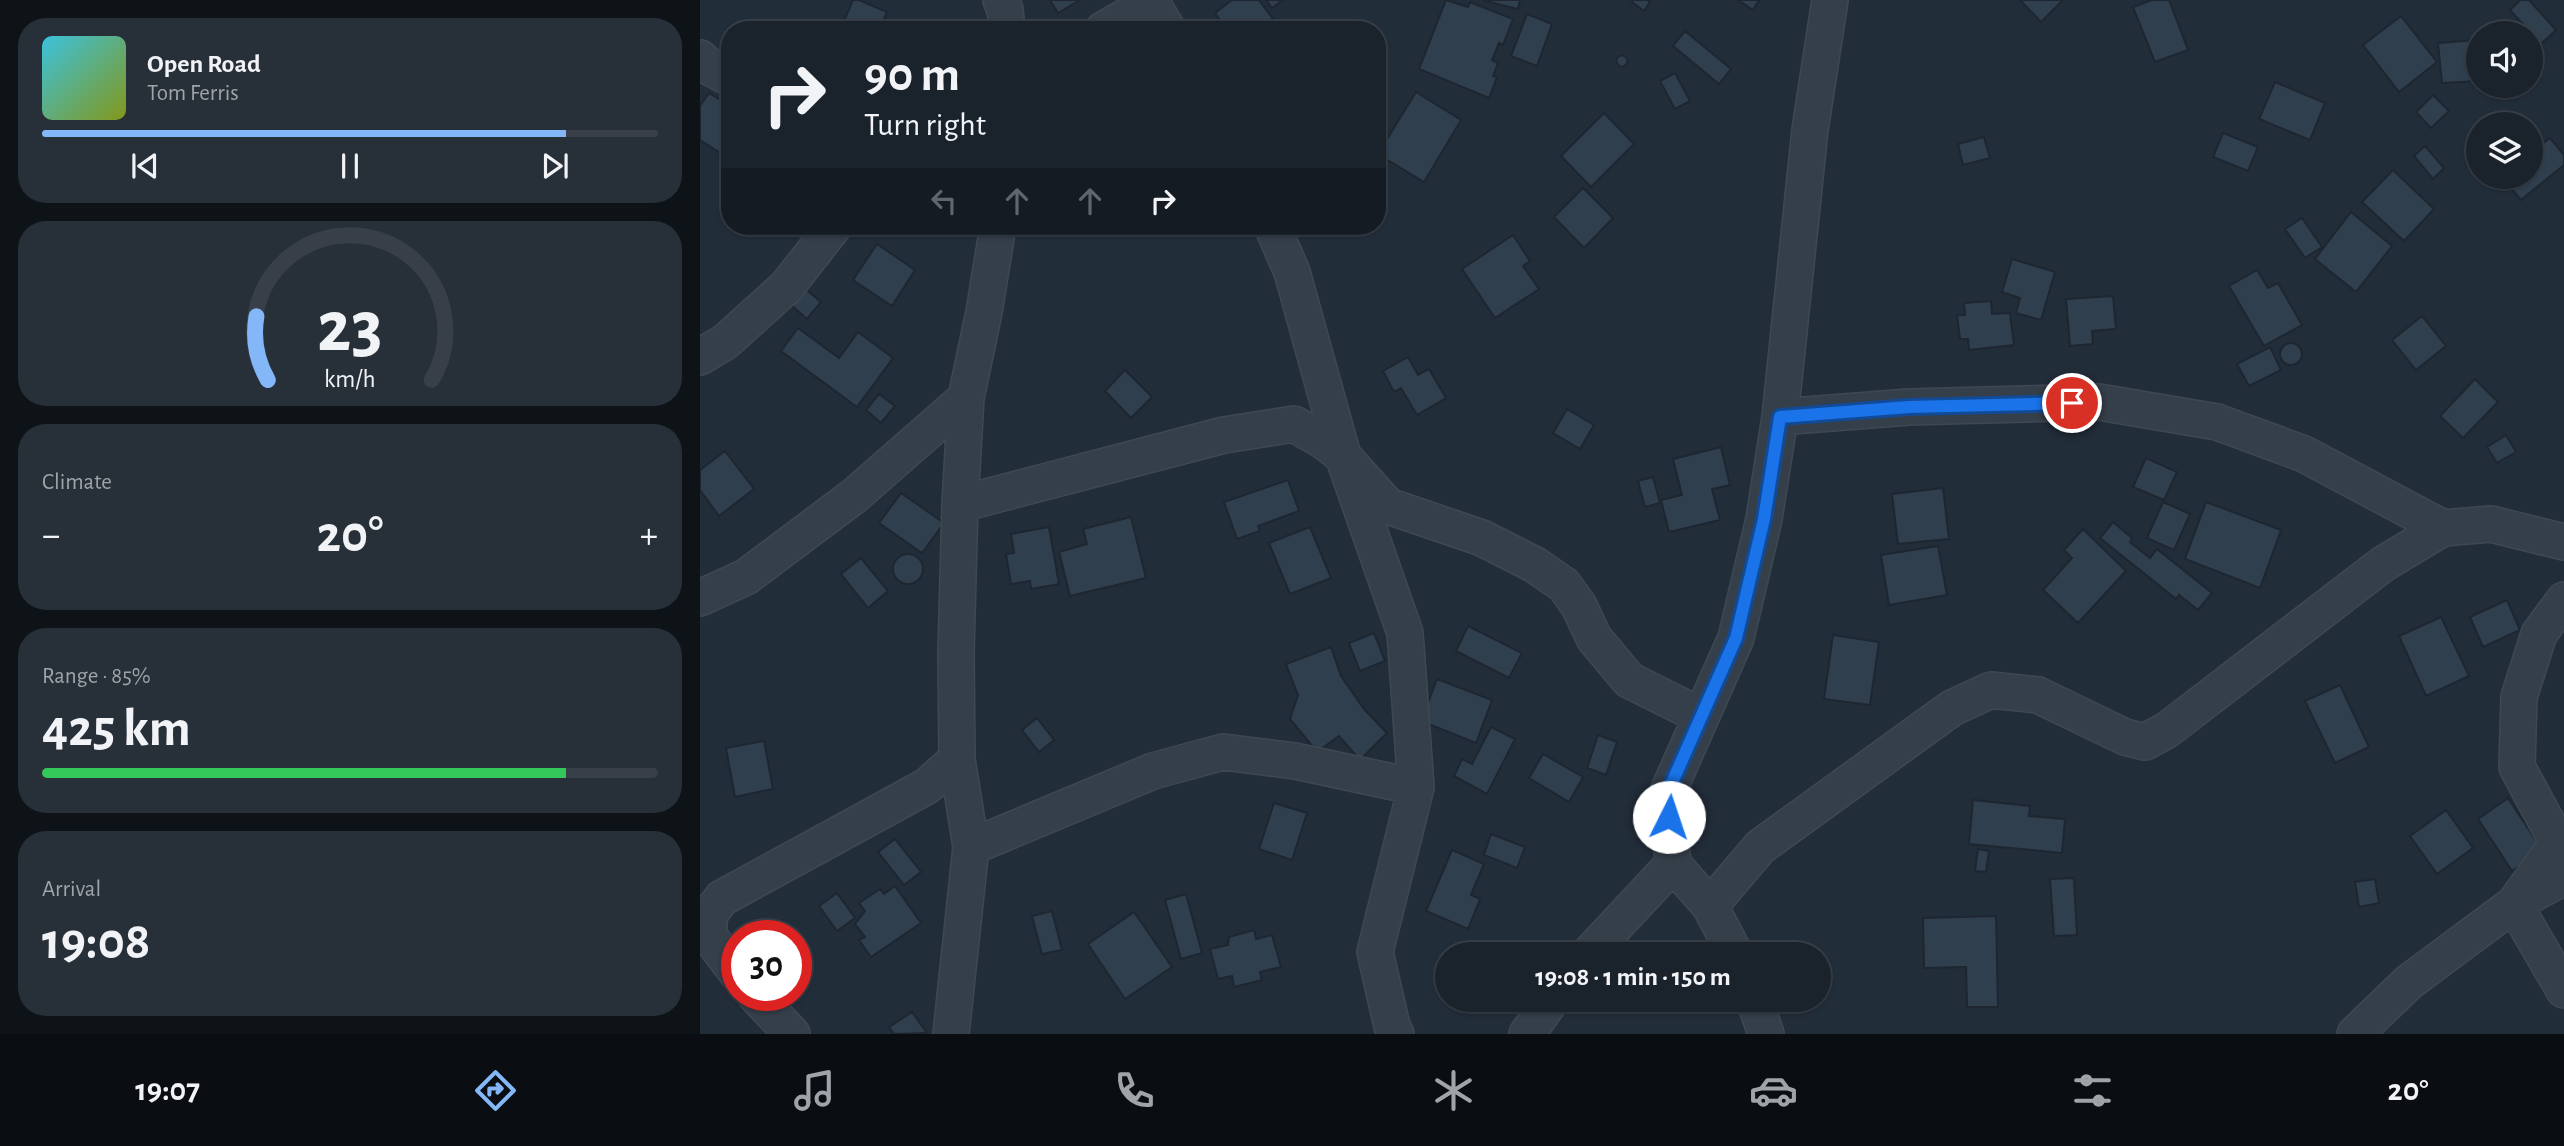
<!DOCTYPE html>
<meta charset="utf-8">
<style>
body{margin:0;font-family:"Alegreya Sans",sans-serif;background:#272f38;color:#f1f3f6;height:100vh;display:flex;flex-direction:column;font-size:26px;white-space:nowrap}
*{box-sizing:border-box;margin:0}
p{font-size:23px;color:#9fa4a9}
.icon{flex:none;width:38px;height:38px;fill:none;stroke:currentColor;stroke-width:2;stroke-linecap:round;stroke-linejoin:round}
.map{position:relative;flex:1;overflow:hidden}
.panel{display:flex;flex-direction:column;gap:18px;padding:18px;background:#0e1318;width:700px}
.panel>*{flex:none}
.top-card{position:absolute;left:21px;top:21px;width:665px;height:214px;border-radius:28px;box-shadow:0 2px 5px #0004,0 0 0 2px #383f48;background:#1a222c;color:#f1f3f6;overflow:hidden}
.tools{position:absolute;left:1766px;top:21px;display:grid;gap:14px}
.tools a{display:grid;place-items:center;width:77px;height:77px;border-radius:50%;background:#1a222c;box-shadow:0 2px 5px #0004,0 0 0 2px #383f48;font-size:35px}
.speed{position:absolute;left:21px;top:920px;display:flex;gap:14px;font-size:35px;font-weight:700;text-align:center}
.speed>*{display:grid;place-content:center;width:91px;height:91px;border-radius:50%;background:#1a222c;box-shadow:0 2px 5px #0004,0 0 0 2px #383f48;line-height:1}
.speed .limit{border:10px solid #d22;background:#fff;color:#111}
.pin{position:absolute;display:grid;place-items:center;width:60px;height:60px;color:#fff;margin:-30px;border:4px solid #fff;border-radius:50%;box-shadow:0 2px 7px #0007}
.me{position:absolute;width:77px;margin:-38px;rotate:4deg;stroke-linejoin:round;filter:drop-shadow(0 0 5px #0008)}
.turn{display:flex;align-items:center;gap:24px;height:147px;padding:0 28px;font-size:32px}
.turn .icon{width:91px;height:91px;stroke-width:2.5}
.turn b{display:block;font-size:49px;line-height:60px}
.lanes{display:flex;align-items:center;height:66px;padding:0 28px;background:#0003;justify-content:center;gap:35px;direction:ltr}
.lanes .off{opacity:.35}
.big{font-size:52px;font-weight:700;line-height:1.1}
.panel .card{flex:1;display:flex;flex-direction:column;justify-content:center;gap:10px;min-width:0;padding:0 24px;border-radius:28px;background:#272f38}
.panel .dial{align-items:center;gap:0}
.dial svg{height:182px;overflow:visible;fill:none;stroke:#383f48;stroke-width:7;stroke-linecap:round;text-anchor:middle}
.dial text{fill:#f1f3f6;stroke:none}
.song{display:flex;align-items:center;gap:21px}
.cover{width:84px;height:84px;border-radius:10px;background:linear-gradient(135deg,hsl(190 70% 55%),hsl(70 70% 35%))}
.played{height:7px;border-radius:4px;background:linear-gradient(90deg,#83b7f8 85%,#383f48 85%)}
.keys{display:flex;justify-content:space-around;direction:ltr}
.heat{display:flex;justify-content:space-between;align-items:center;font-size:38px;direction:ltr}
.charge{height:10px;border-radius:5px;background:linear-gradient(90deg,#34c759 85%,#383f48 0)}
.trip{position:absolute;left:735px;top:942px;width:396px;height:70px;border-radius:35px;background:#1a222c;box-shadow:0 2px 5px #0004,0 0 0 2px #383f48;font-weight:700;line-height:70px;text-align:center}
.dock{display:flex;height:112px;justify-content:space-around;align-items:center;background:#0a0e12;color:#9fa4a9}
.dock .icon{width:49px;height:49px}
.dock .current{color:#83b7f8}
.dock b{font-size:32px;color:#f1f3f6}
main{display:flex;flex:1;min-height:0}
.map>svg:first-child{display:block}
.building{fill:#303f4e;stroke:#1d2631;stroke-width:2}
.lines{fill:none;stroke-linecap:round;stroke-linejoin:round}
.minor-casing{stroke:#3e4853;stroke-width:38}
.minor{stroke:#353f4a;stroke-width:35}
.route-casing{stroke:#114b97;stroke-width:18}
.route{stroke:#1a73e8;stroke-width:12}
</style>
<main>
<section class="panel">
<div class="card">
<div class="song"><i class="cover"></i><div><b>Open Road</b><p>Tom Ferris</p></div></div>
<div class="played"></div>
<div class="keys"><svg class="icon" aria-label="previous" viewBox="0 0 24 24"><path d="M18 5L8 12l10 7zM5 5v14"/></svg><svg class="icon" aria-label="pause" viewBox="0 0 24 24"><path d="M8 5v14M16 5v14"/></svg><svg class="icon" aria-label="next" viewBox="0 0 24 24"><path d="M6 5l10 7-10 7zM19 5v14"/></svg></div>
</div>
<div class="card dial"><svg viewBox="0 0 100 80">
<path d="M14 69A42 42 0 1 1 86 69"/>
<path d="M14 69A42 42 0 0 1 9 41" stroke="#83b7f8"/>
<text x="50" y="56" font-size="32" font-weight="700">23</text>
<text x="50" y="72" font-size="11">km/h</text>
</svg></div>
<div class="card"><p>Climate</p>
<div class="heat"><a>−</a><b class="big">20°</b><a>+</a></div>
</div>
<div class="card"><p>Range · 85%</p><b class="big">425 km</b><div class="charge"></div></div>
<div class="card"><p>Arrival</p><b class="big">19:08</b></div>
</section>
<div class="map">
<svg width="1864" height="1034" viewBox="0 0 1864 1034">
<rect width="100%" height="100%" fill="#222d3a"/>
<path class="building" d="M 153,0 L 159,0 L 187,12 L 179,30 L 140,30 Z
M 350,0 L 380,0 L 358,13 Z
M 532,0 L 559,0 L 581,30 L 527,30 L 515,13 Z
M 566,0 L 583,0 L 572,8 Z
M 746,0 L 768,7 L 770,2 L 813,19 L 803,45 L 799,43 L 792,60 L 798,63 L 793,76 L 797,77 L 789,98 L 719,69 Z
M 782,0 L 820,0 L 818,9 Z
M 933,0 L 947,0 L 950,2 L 944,11 L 932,2 Z
M 1038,0 L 1059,0 L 1053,10 Z
M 1320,0 L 1363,0 L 1341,22 Z
M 1452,0 L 1469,0 L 1488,50 L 1455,62 L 1433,7 Z
M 1820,0 L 1829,0 L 1856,30 L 1841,44 L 1810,10 Z
M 827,14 L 852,24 L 837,66 L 811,56 Z
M 1701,16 L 1737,62 L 1699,92 L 1663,45 Z
M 985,31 L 1031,69 L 1019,84 L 973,46 Z
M 1778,40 L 1778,81 L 1742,83 L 1738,43 Z
M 1830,43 L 1839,52 L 1830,61 Z
M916.5 61a5.5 5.5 0 1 1 11 0a5.5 5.5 0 1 1-11 0Z
M 975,73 L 990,101 L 975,109 L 960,81 Z
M 1575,82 L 1625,103 L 1610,140 L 1559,119 Z
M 716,92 L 761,120 L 724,182 L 678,154 Z
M 9,93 L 30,106 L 30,135 L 19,152 L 0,140 L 0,106 Z
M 1733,95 L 1749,111 L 1731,128 L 1716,112 Z
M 904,113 L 934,144 L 891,187 L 861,156 Z
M 677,124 L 684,127 L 677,144 Z
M 1523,133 L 1558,147 L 1548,171 L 1513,157 Z
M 1284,137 L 1290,158 L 1263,165 L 1258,144 Z
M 1850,138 L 1864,155 L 1864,165 L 1821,200 L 1802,177 L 1830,177 L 1830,153 Z
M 1725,146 L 1744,168 L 1733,179 L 1714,156 Z
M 1693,170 L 1734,209 L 1704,241 L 1662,202 Z
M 883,188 L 913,218 L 884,248 L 854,217 Z
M 1651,212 L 1692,246 L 1656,292 L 1615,259 Z
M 1602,218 L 1622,247 L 1605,258 L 1585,229 Z
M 813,235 L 830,261 L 823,266 L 839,289 L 795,318 L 762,269 Z
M 177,244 L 215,270 L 192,306 L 153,280 Z
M 1312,259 L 1355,272 L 1341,320 L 1316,313 L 1320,298 L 1302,292 Z
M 1557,270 L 1568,288 L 1578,283 L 1602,325 L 1564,346 L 1529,286 Z
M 103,287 L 121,302 L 107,319 L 89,303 Z
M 1413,296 L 1416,329 L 1392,331 L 1393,344 L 1370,346 L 1366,299 Z
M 1291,301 L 1292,314 L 1310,313 L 1314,345 L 1269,350 L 1268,339 L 1260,339 L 1257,315 L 1265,315 L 1264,303 Z
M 1722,316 L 1746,346 L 1716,370 L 1692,340 Z
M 98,328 L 139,358 L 158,332 L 193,358 L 157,407 L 81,351 Z
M1580 354a11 11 0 1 1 22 0a11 11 0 1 1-22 0Z
M 1570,347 L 1581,370 L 1549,386 L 1537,364 Z
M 708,357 L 718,375 L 729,369 L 746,398 L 717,415 L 701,388 L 694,392 L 683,371 Z
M 425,370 L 452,397 L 431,418 L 405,391 Z
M 1775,379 L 1798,402 L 1763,438 L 1740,416 Z
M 179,394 L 195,406 L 181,423 L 166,410 Z
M 867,409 L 894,425 L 880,449 L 853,433 Z
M 1806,435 L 1816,452 L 1797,463 L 1787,447 Z
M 1021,447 L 1030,485 L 1012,489 L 1020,520 L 969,532 L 961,500 L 982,495 L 973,459 Z
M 25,451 L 54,489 L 19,516 L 0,490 L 0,470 Z
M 1446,458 L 1477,472 L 1464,500 L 1433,487 Z
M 953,477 L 960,503 L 945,507 L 938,481 Z
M 588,480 L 599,511 L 558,526 L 560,531 L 537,539 L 524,502 Z
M 1243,488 L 1249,539 L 1198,544 L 1192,494 Z
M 201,493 L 244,523 L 222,553 L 179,523 Z
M 1463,502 L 1490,514 L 1474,550 L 1447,538 Z
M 1506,502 L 1581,530 L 1560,588 L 1485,559 Z
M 431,517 L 446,578 L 370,596 L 359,552 L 387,544 L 383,529 Z
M 1413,522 L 1432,538 L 1430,542 L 1450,558 L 1457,549 L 1512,593 L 1498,610 L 1479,595 L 1476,599 L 1400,538 Z
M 349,527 L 359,584 L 331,589 L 330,581 L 311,584 L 306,554 L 314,553 L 311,534 Z
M 610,527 L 631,578 L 590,594 L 569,543 Z
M 1383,529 L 1426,571 L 1378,623 L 1343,590 L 1372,558 L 1364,550 Z
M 1238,546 L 1247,595 L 1189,605 L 1181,555 Z
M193 569a15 15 0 1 1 30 0a15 15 0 1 1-30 0Z
M 161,558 L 188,591 L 168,608 L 141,574 Z
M 1807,600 L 1820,630 L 1783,647 L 1770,617 Z
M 1741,617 L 1769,676 L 1726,696 L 1699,636 Z
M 768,626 L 822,653 L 809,678 L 756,651 Z
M 674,633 L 685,661 L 660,671 L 649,643 Z
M 1133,635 L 1179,642 L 1170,705 L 1124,699 Z
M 631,647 L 641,676 L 664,709 L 687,733 L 660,760 L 639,736 L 617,752 L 590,719 L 598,695 L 586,664 Z
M 737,679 L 792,700 L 776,743 L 721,721 Z
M 1640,685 L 1669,747 L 1635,763 L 1605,701 Z
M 337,718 L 354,740 L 339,752 L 322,730 Z
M 791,727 L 815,739 L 787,794 L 754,776 L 762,759 L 772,764 Z
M 898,735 L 917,742 L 906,775 L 887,768 Z
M 64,741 L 73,789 L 35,797 L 26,748 Z
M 843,754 L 883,777 L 869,802 L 829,778 Z
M 1808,798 L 1843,851 L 1812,871 L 1778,819 Z
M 1273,800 L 1330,806 L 1329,816 L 1365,819 L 1362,853 L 1269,844 Z
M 574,803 L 607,813 L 592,860 L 559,849 Z
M 1746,810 L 1773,848 L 1737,874 L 1710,836 Z
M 791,834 L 825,847 L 817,868 L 784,855 Z
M 195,839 L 221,872 L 204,885 L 178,852 Z
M 1278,849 L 1289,851 L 1286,872 L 1275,871 Z
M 752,850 L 784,864 L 771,895 L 780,899 L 768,929 L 726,911 Z
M 1374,878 L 1377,935 L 1354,936 L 1350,879 Z
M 1675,879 L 1679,903 L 1659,907 L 1655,882 Z
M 195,886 L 221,923 L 171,957 L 159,940 L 165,937 L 155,924 L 165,911 L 159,903 L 180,889 L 184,894 Z
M 137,893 L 155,918 L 137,931 L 119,906 Z
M 486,894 L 502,953 L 481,959 L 465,900 Z
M 352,911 L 362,950 L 342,954 L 332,916 Z
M 434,912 L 472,967 L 425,999 L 388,944 Z
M 1296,916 L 1298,1007 L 1267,1007 L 1266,967 L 1224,968 L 1223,918 Z
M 554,930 L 556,939 L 572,935 L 581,967 L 560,972 L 562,980 L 534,987 L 532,976 L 518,979 L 510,949 L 528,945 L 529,937 Z
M 212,1012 L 227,1033 L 194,1034 L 189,1027 Z"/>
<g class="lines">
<defs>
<path id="minor" d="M 301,0 L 305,10 L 307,30
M 450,0 L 468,30
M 403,30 L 451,2
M 0,58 L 11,68 L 30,78
M 572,226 L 592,272 L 643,456 L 705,633 L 716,787 L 675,952 L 692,1026 L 696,1034
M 0,357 L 25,342 L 87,286 L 134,226
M 1080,417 L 1209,407 L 1399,402 L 1517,422 L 1604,454 L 1743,528
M 260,504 L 524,435 L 594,424 L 622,440 L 643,456 L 688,506 L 782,538 L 835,565 L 864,585 L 879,606 L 894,638 L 929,680 L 1001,716
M 0,598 L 46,577 L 154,496 L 266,398
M 1864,600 L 1839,634 L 1819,697 L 1817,767 L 1858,843 L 1814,904 L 1864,990
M 271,847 L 453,771 L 523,752 L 595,761 L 716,787
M 973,864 L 1010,906 L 1035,954
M 1010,906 L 1060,847 L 1252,708 L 1291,690 L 1338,695 L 1425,737 L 1445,742 L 1467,730 L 1683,564 L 1743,528 L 1791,524 L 1864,542
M 889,954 L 973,864 L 967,794 L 1036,638 L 1064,519 L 1080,417 L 1110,130 L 1130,0
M 37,973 L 9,936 L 9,915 L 22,898 L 227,786 L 257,759
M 56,996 L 92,1034
M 1054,999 L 1066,1034
M 251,1034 L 271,847 L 257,759 L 256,651 L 260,504 L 266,398 L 284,312 L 298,226
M 827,1034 L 852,999
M 1655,1034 L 1709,982 L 1814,904 L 1864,877"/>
</defs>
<use href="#minor" class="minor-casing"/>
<use href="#minor" class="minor"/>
</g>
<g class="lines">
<defs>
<path id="route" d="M 969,817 L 967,794 L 1036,638 L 1064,519 L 1080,417 L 1209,407 L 1372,403"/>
</defs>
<use href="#route" class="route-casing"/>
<use href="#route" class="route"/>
</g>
</svg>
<div class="tools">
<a><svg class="icon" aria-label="sound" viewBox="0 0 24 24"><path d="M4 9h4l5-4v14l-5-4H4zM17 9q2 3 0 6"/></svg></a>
<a><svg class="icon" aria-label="layers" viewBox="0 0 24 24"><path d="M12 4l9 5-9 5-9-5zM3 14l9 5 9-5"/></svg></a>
</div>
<div class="speed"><div class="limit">30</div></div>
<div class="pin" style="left:1372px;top:403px;background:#d93025"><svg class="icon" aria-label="arrive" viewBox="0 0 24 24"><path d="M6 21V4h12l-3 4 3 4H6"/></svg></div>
<svg class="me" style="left:969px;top:817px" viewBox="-20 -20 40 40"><circle r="19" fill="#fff"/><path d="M0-13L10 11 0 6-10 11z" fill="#1a73e8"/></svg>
<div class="trip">19:08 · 1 min · 150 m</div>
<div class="top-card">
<div class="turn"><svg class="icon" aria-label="right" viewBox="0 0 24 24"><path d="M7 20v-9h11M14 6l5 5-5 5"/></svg><div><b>90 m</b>Turn right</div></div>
<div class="lanes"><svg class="icon off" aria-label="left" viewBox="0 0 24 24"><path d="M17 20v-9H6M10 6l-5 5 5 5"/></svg><svg class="icon off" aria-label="ahead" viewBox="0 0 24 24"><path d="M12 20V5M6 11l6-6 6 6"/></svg><svg class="icon off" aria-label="ahead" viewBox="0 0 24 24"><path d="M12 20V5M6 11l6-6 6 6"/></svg><svg class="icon" aria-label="right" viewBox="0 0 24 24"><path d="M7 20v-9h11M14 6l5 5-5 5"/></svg></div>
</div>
</div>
</main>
<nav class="dock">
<b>19:07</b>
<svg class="icon current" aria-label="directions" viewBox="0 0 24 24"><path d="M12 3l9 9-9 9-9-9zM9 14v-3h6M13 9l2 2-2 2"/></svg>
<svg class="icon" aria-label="music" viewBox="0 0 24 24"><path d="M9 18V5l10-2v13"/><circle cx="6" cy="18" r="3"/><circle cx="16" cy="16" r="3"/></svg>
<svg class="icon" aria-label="phone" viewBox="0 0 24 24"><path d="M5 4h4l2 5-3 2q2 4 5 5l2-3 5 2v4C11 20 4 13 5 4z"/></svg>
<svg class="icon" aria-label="climate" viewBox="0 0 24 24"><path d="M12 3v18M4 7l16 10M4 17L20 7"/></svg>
<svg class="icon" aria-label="car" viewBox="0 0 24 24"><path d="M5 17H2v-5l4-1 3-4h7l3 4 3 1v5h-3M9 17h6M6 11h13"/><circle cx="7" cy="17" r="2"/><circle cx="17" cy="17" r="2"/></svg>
<svg class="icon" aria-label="filters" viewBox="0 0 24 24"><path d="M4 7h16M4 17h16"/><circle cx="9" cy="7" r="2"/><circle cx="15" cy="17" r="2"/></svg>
<b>20°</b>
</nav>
